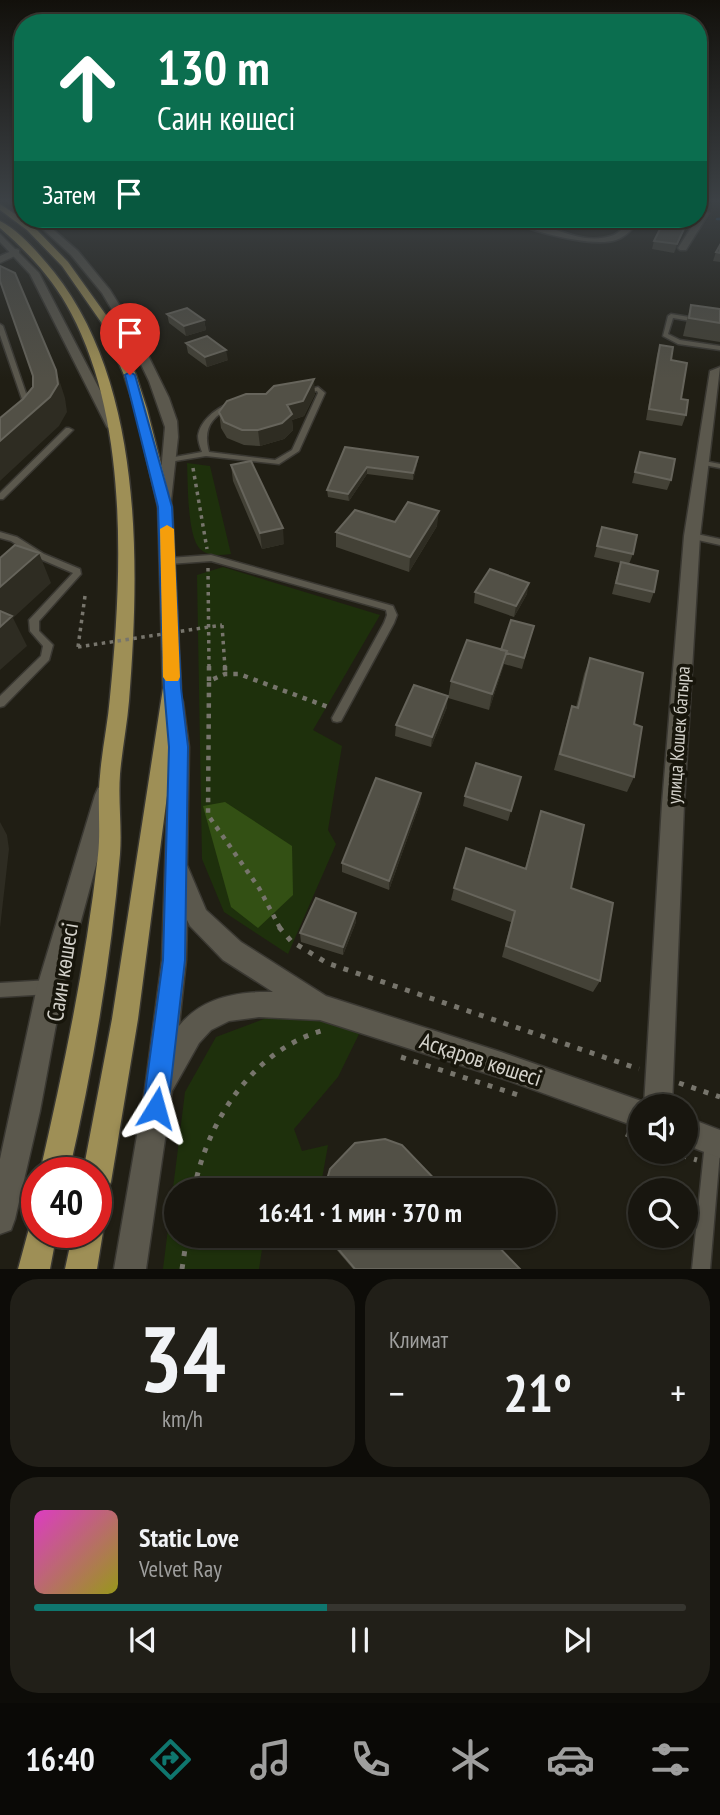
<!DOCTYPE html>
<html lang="ru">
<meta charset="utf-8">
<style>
body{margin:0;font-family:"PT Sans Narrow",sans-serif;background:#211f18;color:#f1f3f6;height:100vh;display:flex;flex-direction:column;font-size:26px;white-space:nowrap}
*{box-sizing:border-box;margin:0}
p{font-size:23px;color:#9f9f9e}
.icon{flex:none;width:38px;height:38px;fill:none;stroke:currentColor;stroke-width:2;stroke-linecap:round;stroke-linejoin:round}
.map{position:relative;height:1269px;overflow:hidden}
.drawer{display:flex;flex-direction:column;gap:10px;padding:10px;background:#0d0c08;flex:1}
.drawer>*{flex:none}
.hud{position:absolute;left:14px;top:14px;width:693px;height:214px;border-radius:28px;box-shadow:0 2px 5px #0004,0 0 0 2px #36352f;background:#0b6e4f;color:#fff;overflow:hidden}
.controls{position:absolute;left:628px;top:1094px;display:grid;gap:14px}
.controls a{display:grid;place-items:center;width:70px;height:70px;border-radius:50%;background:#18160f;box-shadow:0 2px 5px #0004,0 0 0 2px #36352f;font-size:35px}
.speed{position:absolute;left:21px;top:1157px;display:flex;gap:14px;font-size:35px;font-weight:700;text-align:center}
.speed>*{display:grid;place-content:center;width:91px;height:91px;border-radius:50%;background:#18160f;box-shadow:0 2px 5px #0004,0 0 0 2px #36352f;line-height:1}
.speed .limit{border:10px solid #d22;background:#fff;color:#111}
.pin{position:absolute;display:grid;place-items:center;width:60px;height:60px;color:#fff;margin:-72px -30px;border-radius:50% 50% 50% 0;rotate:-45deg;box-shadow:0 0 7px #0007}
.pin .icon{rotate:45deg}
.me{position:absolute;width:77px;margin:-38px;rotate:8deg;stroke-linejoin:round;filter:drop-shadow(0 0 5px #0008)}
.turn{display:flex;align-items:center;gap:24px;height:147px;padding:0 28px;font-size:32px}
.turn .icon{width:91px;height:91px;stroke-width:2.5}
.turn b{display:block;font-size:49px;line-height:60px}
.then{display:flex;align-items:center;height:66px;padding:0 28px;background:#0003;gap:14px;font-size:26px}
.big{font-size:52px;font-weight:700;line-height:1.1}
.drawer .widget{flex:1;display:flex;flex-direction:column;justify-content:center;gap:10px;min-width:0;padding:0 24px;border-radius:28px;background:#211f18}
.drawer .dial{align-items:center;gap:0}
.dial b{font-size:91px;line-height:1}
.song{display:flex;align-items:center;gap:21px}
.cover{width:84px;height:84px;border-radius:10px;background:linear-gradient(135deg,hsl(310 70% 55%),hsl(60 70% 35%))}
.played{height:7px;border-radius:4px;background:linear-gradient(90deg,#0f766e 45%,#36352f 45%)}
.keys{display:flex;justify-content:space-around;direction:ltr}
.heat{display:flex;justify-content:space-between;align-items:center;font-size:38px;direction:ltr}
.drawer .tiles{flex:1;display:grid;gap:10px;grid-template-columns:1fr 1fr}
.widget:last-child{grid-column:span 2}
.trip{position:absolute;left:164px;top:1178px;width:392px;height:70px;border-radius:35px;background:#18160f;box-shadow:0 2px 5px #0004,0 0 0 2px #36352f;font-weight:700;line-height:70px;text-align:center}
.tab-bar{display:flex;height:112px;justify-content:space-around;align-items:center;background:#0a0906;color:#9f9f9e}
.tab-bar .icon{width:49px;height:49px}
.tab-bar .on{color:#0f766e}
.tab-bar b{font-size:32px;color:#f1f3f6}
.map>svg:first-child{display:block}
.green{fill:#1e300c}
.forest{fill:#335014}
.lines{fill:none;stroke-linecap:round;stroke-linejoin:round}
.stream{stroke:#184876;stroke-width:2.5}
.service-casing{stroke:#3a3832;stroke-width:3}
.minor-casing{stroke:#3a3832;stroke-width:3}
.tertiary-casing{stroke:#3a3832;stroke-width:3}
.primary-casing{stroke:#3a3832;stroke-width:3}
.path-far2{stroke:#77756c;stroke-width:3.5;stroke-dasharray:3.5 4.5;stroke-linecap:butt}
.path-far1{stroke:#77756c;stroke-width:4.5;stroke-dasharray:4.5 6;stroke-linecap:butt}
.path{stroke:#77756c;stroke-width:5;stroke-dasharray:5 8;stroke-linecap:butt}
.service{fill:#5b584d;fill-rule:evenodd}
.minor{fill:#5b584d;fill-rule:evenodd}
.tertiary{fill:#5b584d;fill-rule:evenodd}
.primary{fill:#9e8f56;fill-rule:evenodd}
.path-bridge{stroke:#77756c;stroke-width:3.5;stroke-dasharray:3.5 4.5;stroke-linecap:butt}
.wall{fill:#434136}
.shaded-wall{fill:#2e2c22}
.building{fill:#525046;stroke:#66645b;stroke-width:2}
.route{fill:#1a73e8;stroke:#114b97;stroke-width:2}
.slow{fill:#f59e0b}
.labels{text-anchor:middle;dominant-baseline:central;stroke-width:7;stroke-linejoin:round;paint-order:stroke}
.street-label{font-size:19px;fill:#d3d1ca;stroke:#17150b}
.near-street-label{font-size:23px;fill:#d3d1ca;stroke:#17150b}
</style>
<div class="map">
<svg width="720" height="1269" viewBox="0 0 720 1269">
<rect width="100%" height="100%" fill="#201e14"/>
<path class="green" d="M 187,463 L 210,466 L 231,554 C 220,555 209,557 200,549 C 187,536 188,482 187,463 Z
M 223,567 L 380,615 L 313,730 L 342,746 L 328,830 L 336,844 L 288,954 L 224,912 L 202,859 L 197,575 Z
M 318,1015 L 360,1032 L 338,1077 L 294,1129 L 302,1151 L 328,1145 L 320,1190 L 177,1190 L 177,1236 L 264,1236 L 259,1269 L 163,1269 L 185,1092 L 216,1037 L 269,1017 Z"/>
<path class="forest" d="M 225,802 L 292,846 L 293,895 L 258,928 L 231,907 L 203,806 Z"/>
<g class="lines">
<path class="stream" d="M 717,219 L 720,219"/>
<defs>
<path id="service" d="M 671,314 L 720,322 L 720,326 L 673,318 L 668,334 L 680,340 L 720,346 L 720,350 L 678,344 L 663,336 L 668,316 Z
M 0,324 L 3,326 L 31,408 L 30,409 L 25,408 L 0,335 Z
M 318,387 L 325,393 L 299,451 L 279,464 L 206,456 L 169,462 L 165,460 L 169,458 L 202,452 C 200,447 198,441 198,436 C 200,421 216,408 229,404 L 231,405 L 231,407 C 210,418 203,429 209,452 L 275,460 L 292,450 L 318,393 L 317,391 L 303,394 L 300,392 Z
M 66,428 L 69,428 L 73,430 L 3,499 L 0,499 L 0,493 Z
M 699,460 L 720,464 L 720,468 L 699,464 Z
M 0,532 L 17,537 L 44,554 L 80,569 L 81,574 L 39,621 L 39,631 L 53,645 L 49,660 L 4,706 L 0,707 L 0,696 L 41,656 L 43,646 L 30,631 L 29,620 L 73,573 L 38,558 L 11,541 L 0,538 Z
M 692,533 L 720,539 L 720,545 L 689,538 L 688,536 Z
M 211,555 L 393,606 L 397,615 L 394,623 L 341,721 L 337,722 L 333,721 L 332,718 L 384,623 L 387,615 L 386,610 L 211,561 L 169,564 L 165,561 L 169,558 Z
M 50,980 L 55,982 L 57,987 L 55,992 L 50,994 L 0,997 L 0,983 Z
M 713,1134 L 719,1136 L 720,1152 L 710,1269 L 692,1269 L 705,1142 L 707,1136 Z"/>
<path id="minor" d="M 702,211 L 709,213 L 686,250 L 680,250 L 678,248 Z
M 507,219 C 540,217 577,247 611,236 C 619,234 626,225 632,219 L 641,219 C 634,227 626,237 616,240 C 592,248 528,231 507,219 Z
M 16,249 L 19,250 L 19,254 L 0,263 L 0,256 Z
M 720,367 L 700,536 L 684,804 L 672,1106 L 644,1106 L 662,804 L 684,536 L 710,371 Z"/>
<path id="tertiary" d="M 9,202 L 18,202 L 23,205 L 23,211 Z
M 32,219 L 41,219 L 78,251 L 110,290 L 138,335 L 169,398 L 177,421 L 178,437 L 170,510 L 160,510 L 158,507 L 165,427 L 149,381 L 127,335 L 102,293 L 71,255 Z
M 0,234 L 39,273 L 119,427 L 118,430 L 113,431 L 107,427 L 30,274 L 0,242 Z
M 174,694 L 181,697 L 183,702 L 189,747 L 187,865 L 206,910 L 241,942 L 326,996 L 501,1052 L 650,1104 L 640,1106 L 640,1128 L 501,1078 L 320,1020 L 259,1017 L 229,1021 L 211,1030 L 199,1043 L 172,1091 L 146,1269 L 114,1269 L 145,1089 L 162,960 L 169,747 L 165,702 L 167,697 ZM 187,920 L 190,926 L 223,960 L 273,992 C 238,991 202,997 179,1026 L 186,960 Z
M 105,786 L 112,788 L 115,795 L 63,987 L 40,1111 L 15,1219 L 11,1230 L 0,1234 L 0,1159 L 37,987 L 95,795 L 98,788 Z
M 686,1117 L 720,1130 L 720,1158 L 686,1145 Z"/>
<path id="primary" d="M 0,204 L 33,226 L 68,262 L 111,322 L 136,375 L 147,409 L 172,507 L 181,688 L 138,1019 L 111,1182 L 106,1192 L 96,1197 L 96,1172 L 83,1172 L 112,1019 L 163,688 L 158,507 L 135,409 L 124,375 L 101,322 L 62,266 L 27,230 L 0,210 Z
M 0,221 C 20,231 40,255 54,272 C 143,384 140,564 129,701 C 127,725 122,750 120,774 C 118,801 122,827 120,854 C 111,960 93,1068 69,1172 L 40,1172 C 64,1067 86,962 98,855 C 101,829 97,802 100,776 C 102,749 108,723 110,697 C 122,577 129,422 71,313 C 54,280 28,252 0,228 Z
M 37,1219 L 37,1232 L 57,1232 L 50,1269 L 18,1269 L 31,1221 Z
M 96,1220 L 103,1232 L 97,1269 L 65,1269 L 73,1232 L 96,1232 Z"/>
</defs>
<use href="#service" class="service-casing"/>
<use href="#minor" class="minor-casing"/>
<use href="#tertiary" class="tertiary-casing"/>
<use href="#primary" class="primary-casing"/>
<path class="path-far2" d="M 193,468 L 207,549
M 208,568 L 209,668
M 222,625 L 225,668
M 78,647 L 85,596"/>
<path class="path-far1" d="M 209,666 L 209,681
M 225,666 L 225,674
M 280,928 L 259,888 L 208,815 L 209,681 L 225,674 L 239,674 L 328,707"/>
<path class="path" d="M 279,927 L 291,941 L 327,963 L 639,1069
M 401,1057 L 524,1097
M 679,1083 L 720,1097
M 626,1134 L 640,1140
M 669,1152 L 697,1160
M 194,1190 C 207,1121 253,1050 324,1030
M 182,1269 L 187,1236"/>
<use href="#service" class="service"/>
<use href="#minor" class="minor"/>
<use href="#tertiary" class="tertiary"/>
<use href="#primary" class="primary"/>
<path class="path-bridge" d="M 78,647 L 222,625"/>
</g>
<path class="wall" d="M 427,219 L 482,219 L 463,229 Z
M 687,222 L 684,230 L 674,253 L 652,249 L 654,241 Z
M 720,245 L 720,262 L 713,261 L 716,252 Z
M 691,305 L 720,309 L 720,342 L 683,336 L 686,323 Z
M 167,314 L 204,320 L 206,330 L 186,336 L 169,323 Z
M 186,343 L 228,360 L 207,367 L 188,353 Z
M 660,345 L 671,360 L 686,415 L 682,426 L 646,420 L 657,355 Z
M 315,394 L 304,416 L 292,420 L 293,430 L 284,439 L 260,446 L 244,445 L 227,438 L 221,428 L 219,412 Z
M 345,447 L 418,457 L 417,464 L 413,480 L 367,474 L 349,501 L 328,497 L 327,490 Z
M 640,452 L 671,480 L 667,490 L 632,483 Z
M 231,465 L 284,544 L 262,549 L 233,481 Z
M 395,522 L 437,526 L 409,572 L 336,547 L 336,532 Z
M 602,527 L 633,554 L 629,564 L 654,592 L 650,603 L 612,594 L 620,563 L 594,557 Z
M 475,592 L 527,594 L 514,617 L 474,603 Z
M 534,626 L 522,669 L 504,664 L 489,710 L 448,698 L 451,681 L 501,650 Z
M 590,658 L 634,724 L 634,777 L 627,792 L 554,770 L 567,722 L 572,706 L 576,707 L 584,674 Z
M 447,707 L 431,747 L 395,736 L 396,725 Z
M 521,777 L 508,821 L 463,806 L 465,796 Z
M 421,793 L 420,803 L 389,890 L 342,872 L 342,863 Z
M 541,811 L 571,888 L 600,981 L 593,992 L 502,957 L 511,922 L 451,900 L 454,888 L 525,868 Z
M 356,913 L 356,922 L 343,955 L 301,942 L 300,933 Z
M 331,1236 L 520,1269 L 353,1269 L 335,1248 Z"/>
<path class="shaded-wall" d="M 469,219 L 482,219 L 463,229 L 463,222 Z
M 687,222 L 684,230 L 674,253 L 677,244 Z
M 204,320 L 206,330 L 186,336 L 184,326 Z
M 226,350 L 228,360 L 207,367 L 205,357 Z
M 56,370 L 65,398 L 67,412 L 59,426 L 0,481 L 0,441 Z
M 314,379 L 315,394 L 304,416 L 292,420 L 293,430 L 284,439 L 260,446 L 258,430 L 287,405 Z
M 418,457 L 417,464 L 413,480 L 413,473 Z
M 367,467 L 367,474 L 349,501 L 348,494 Z
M 439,511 L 437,526 L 409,572 L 410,557 Z
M 283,528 L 284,544 L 262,549 L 260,533 Z
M 39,553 L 51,583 L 13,618 L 27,646 L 0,670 L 0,587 Z
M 529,583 L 527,594 L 514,617 L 516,606 Z
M 507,651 L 503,668 L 489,710 L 492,694 Z
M 448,696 L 447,707 L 431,747 L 432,737 Z
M 421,793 L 420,803 L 389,890 L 389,881 Z
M 0,822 L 7,835 L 9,849 L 0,928 Z
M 356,913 L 356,922 L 343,955 L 343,947 Z"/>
<path class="building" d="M 453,219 L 469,219 L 463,222 Z
M 665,219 L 687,222 L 677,244 L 654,241 Z
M 720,245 L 720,253 L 716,252 Z
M 0,266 L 15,273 L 56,370 L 58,384 L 50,397 L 0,441 L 0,418 L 23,399 L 33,387 L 33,376 L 0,281 Z
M 691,305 L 720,309 L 720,323 L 689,318 Z
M 187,308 L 204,320 L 184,326 L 167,314 Z
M 207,336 L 226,350 L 205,357 L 186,343 Z
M 660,345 L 673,347 L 671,360 L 687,363 L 681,399 L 688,400 L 686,415 L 649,409 Z
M 314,379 L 303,401 L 287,405 L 292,414 L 282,423 L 258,430 L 242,430 L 224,422 L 219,412 L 227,401 L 246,394 L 266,394 L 274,386 Z
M 345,447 L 418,457 L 413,473 L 367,467 L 348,494 L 327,490 Z
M 640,452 L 675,459 L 671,480 L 635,472 Z
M 251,461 L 283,528 L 260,533 L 231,465 Z
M 408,502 L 439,511 L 410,557 L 336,532 L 355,510 L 395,522 Z
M 602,527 L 637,535 L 633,554 L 597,546 Z
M 15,545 L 39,553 L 0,587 L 0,558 Z
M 621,562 L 658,571 L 654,592 L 616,583 Z
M 490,569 L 529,583 L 516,606 L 475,592 Z
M 0,611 L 12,616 L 0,627 Z
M 511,620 L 534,626 L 524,658 L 506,653 L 507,651 L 501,650 Z
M 467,640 L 507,651 L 492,694 L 451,681 Z
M 590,658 L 643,673 L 634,724 L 642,727 L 634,777 L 560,754 L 572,706 L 578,708 Z
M 414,685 L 448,696 L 432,737 L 396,725 Z
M 476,763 L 521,777 L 511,811 L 465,796 Z
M 376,778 L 421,793 L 389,881 L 342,863 Z
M 541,811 L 584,825 L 571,888 L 613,903 L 600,981 L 506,946 L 515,911 L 454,888 L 466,848 L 526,869 Z
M 316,898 L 356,913 L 343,947 L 300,933 Z
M 385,1139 L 402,1145 L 445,1190 L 324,1190 L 330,1169 L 355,1143 Z
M 331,1236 L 488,1236 L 520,1269 L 355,1269 L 333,1243 Z"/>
<linearGradient id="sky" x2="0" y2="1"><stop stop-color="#12100b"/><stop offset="0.53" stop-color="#3c4145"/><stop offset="1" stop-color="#3c4145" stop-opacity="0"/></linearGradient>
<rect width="720" height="379" fill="url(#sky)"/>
<path class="route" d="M 130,372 L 135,375 L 172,507 L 181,688 L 188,747 L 185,960 L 168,1108 L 165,1117 L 156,1121 L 147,1117 L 143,1108 L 163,960 L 169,747 L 164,688 L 158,507 L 125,375 Z"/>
<path class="slow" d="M 167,525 L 174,529 L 180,677 L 178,681 L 166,681 L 163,677 L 160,529 Z"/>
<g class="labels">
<g class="street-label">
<text transform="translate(678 735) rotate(-86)">улица Кошек батыра</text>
</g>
<g class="near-street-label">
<text transform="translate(62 972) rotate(-81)">Саин көшесі</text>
<text transform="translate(481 1059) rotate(18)">Асқаров көшесі</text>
</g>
</g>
</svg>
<div class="controls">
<a><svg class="icon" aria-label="sound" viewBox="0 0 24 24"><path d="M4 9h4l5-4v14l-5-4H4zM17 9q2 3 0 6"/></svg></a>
<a><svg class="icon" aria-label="search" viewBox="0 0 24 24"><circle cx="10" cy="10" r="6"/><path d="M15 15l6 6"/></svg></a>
</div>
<div class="speed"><div class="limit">40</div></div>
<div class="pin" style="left:130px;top:375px;background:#d93025"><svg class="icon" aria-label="arrive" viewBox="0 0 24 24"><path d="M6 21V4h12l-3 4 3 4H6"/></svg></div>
<svg class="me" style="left:156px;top:1108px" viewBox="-20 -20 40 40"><path d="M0-17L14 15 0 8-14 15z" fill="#1a73e8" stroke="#fff" stroke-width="4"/></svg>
<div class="trip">16:41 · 1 мин · 370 m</div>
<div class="hud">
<div class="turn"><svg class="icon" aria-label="ahead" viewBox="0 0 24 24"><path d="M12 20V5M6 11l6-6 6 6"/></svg><div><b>130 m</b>Саин көшесі</div></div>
<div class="then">Затем<svg class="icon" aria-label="arrive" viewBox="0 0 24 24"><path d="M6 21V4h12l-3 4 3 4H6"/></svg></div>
</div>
</div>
<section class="drawer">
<div class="tiles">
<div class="widget dial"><b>34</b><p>km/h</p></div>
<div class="widget"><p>Климат</p>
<div class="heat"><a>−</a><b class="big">21°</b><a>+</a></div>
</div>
<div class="widget">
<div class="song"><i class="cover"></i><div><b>Static Love</b><p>Velvet Ray</p></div></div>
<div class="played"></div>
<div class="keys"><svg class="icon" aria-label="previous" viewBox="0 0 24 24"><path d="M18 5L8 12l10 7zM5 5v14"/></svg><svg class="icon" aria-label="pause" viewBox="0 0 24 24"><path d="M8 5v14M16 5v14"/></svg><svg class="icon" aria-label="next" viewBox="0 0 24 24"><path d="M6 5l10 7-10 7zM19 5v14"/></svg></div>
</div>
</div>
</section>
<nav class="tab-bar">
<b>16:40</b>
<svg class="icon on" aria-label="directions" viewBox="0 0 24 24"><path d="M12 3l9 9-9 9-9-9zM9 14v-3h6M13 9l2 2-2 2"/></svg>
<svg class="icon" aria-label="music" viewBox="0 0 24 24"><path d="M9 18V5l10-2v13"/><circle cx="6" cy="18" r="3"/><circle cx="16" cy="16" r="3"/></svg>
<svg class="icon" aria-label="phone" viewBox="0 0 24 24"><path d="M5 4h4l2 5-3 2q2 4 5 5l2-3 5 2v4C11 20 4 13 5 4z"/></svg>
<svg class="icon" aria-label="climate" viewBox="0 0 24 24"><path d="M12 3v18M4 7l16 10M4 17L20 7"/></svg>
<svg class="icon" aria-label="car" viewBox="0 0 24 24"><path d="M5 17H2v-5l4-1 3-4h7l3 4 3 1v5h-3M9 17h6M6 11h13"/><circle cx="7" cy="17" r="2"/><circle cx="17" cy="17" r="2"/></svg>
<svg class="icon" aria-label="filters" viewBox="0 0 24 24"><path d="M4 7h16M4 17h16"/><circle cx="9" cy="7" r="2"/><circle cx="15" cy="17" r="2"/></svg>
</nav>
